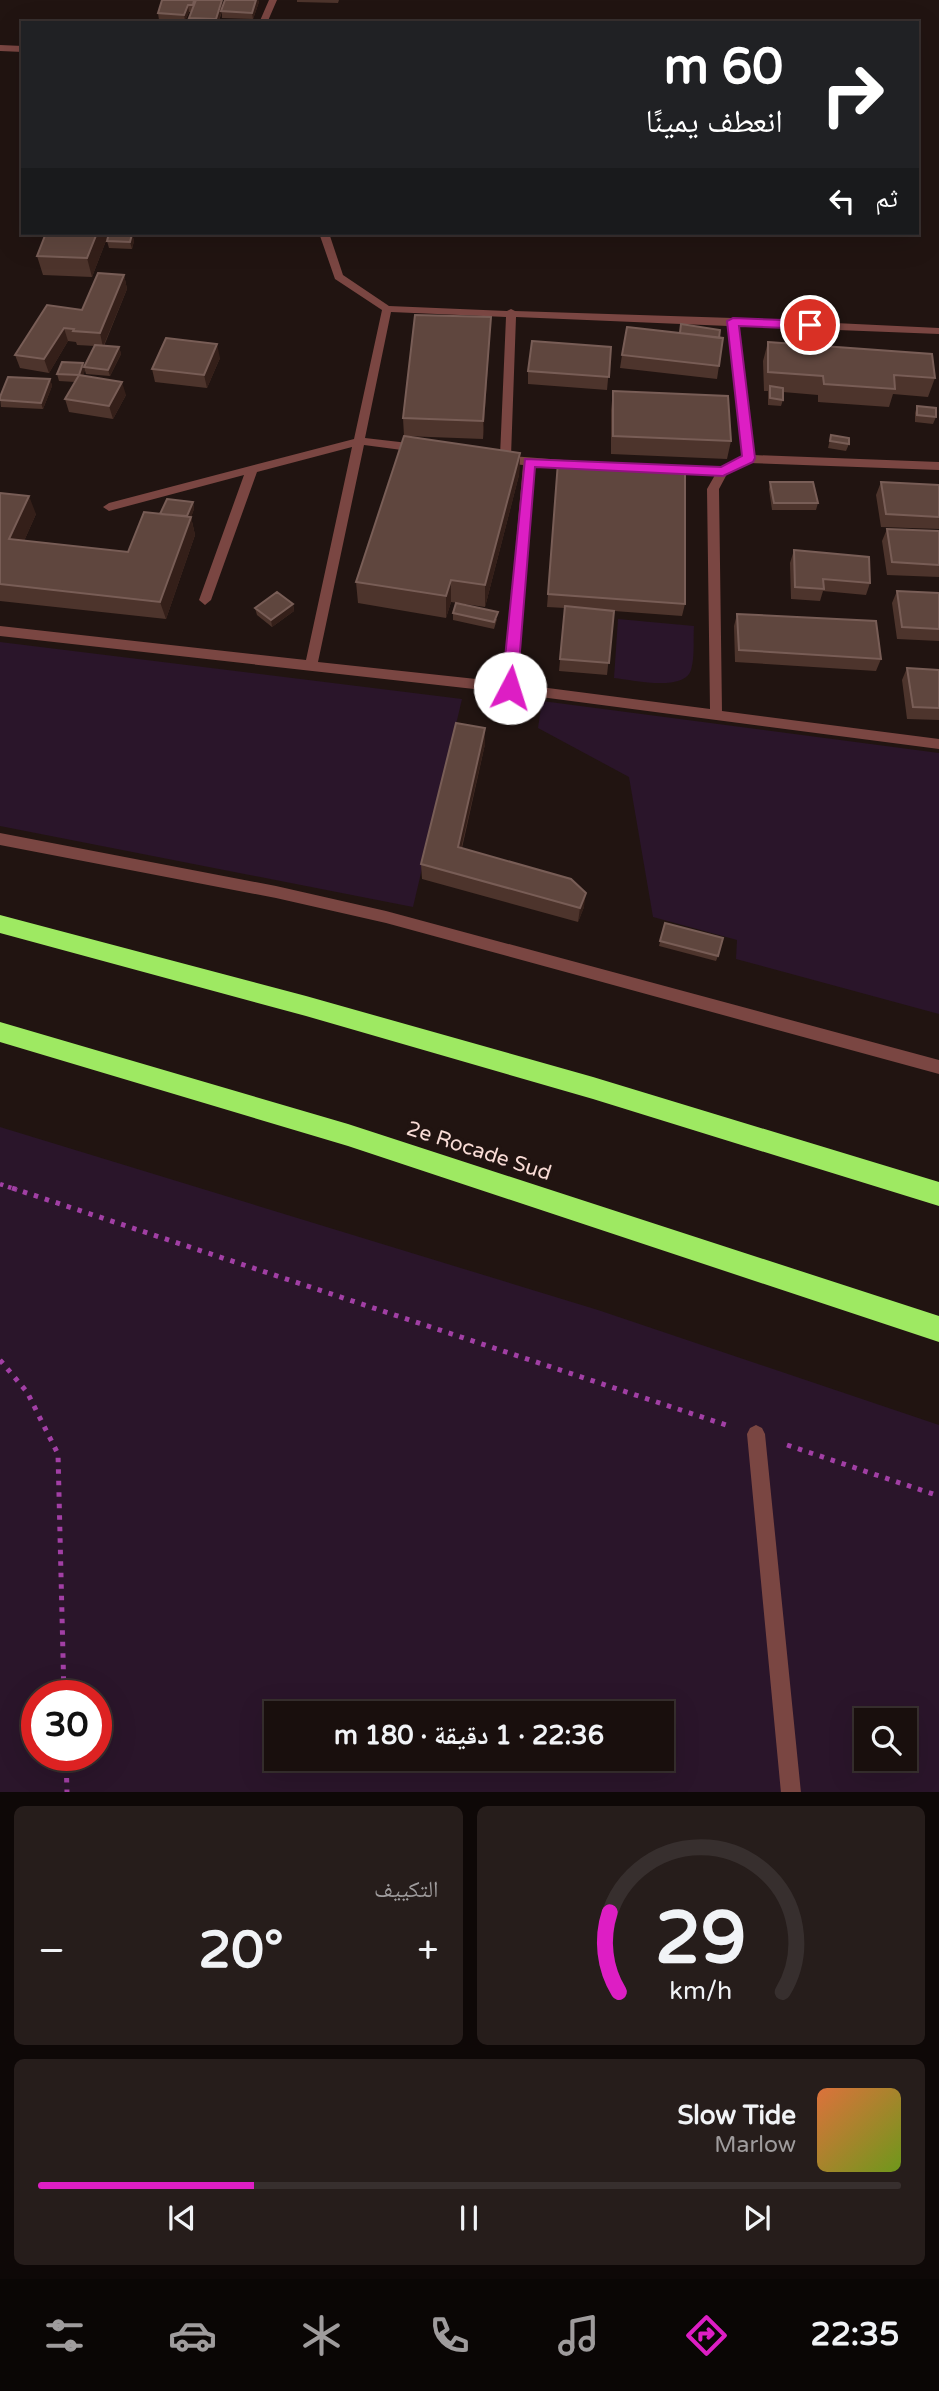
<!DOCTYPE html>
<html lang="ar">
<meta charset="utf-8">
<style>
body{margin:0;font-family:"Varela Round","Noto Naskh Arabic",sans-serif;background:#261d1b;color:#f1f3f6;direction:rtl;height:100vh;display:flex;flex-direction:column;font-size:26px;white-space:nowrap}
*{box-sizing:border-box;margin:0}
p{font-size:23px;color:#9f9c9d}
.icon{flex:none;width:38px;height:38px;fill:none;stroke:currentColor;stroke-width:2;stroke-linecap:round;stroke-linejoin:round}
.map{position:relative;height:1792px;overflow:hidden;direction:ltr}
.drawer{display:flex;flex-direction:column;gap:14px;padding:14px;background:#0e0807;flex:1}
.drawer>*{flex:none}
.top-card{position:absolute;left:21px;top:21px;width:898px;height:214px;border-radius:0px;box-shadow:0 7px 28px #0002,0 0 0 2px #372f2e;direction:rtl;background:#202124;color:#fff;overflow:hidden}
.tools{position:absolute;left:854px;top:1708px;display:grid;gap:14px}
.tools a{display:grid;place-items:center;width:63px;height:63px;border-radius:0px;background:#190f0d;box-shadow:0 7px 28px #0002,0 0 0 2px #372f2e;font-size:35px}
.speed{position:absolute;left:21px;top:1680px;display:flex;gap:14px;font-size:35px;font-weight:700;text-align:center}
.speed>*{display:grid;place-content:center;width:91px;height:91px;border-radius:50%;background:#190f0d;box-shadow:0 7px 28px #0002,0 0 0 2px #372f2e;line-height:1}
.speed .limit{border:10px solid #d22;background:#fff;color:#111}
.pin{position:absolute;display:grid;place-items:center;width:60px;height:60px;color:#fff;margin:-30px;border:4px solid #fff;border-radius:50%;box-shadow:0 2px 7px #0007}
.me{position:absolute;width:77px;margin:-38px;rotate:5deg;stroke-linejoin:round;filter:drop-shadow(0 0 5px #0008)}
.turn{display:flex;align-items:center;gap:24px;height:147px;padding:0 21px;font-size:32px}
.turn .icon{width:91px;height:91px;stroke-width:2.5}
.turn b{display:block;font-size:49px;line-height:60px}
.then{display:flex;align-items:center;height:66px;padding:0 21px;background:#0003;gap:14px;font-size:26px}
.big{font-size:52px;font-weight:700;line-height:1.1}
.drawer .card{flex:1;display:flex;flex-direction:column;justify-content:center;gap:10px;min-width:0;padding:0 24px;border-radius:10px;background:#261d1b}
.drawer .dial{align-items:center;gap:0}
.dial svg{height:182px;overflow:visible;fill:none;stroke:#372f2e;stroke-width:7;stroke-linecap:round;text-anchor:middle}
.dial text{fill:#f1f3f6;stroke:none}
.song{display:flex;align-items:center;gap:21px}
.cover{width:84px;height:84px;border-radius:10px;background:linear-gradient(135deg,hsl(20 70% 55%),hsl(80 70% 35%))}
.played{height:7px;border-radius:4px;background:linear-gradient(90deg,#dd1ec4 25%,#372f2e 25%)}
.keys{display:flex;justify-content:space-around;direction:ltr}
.heat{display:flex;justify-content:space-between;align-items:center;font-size:38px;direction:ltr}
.drawer .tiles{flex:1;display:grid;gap:14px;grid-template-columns:1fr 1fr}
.card:last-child{grid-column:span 2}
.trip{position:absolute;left:264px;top:1701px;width:410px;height:70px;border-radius:0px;background:#190f0d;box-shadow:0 7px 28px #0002,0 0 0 2px #372f2e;font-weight:700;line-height:70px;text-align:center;direction:rtl}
.tab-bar{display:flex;height:112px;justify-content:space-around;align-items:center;background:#0a0605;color:#9f9c9d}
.tab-bar .icon{width:49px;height:49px}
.tab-bar .active{color:#dd1ec4}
.tab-bar b{font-size:32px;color:#f1f3f6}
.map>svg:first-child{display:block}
.green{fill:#2a152a;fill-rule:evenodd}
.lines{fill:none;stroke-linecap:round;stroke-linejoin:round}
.path-far1{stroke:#a23fa5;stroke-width:4.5;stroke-dasharray:3.5 5;stroke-linecap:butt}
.path{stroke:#a23fa5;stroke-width:5;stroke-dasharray:4.5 7;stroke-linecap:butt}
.minor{fill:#7a4642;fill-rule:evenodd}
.motorway{fill:#9ee962;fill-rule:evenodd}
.wall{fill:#4d342c}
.shaded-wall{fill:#341f19}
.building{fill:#5f463e;stroke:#785d56;stroke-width:2}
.route{fill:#dd1ec4;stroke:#90147f;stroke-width:2}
.labels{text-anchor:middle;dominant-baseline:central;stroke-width:7;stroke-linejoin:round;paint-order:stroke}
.street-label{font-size:21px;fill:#f9dcd6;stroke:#211411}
</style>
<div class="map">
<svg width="939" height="1793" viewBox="0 0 939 1793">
<rect width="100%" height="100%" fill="#211411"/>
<path class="green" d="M 618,619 L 694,626 C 693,639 695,657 691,670 C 684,692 633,680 614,678 Z
M 0,642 L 462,699 L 413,907 L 0,826 Z
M 542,701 L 939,753 L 939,1014 L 736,959 L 737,940 L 653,917 L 629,777 L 538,728 Z
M 0,1127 L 598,1310 L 939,1425 L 939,1792 L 0,1792 ZM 37,1696 L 96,1696 L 96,1755 L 37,1755 ZM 276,1713 L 662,1713 L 662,1759 L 276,1759 ZM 866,1720 L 905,1720 L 905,1759 L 866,1759 Z"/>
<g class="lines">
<path class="path-far1" d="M 0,1184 L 17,1190"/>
<path class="path" d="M 12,1188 L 729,1426
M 0,1360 L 27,1392 L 58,1454 L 64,1696
M 787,1445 L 939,1496
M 66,1755 L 67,1793"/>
<path class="minor" d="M 269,0 L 277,0 L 267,23 L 259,23 Z
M 0,45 L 23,46 L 23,52 L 0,51 Z
M 319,233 L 329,233 L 343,275 L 389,306 L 507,311 L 511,309 L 515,311 L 733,318 L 939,328 L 939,334 L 739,326 L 753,455 L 939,462 L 939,470 L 749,463 L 727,474 L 719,489 L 722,711 L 939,739 L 939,749 L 510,693 L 0,636 L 0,626 L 306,660 L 352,447 L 257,472 L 211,600 L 205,605 L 199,600 L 244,475 L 109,511 L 103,507 L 109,503 L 354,439 L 382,310 L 335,279 ZM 391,312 L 506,317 L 500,456 L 497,459 L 503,463 L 523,465 L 504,682 L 318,662 L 364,445 L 417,452 L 423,448 L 417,444 L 365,438 ZM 516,317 L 728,326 L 742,457 L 722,467 L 653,464 L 647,468 L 653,472 L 715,475 L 707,489 L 710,709 L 517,684 L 534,465 L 577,469 L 583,465 L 577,461 L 511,456 Z
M 0,833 L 276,886 L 386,911 L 939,1060 L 939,1074 L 386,923 L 276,898 L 0,845 Z
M 756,1425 L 762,1428 L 765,1434 L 801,1793 L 781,1793 L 747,1434 L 750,1428 Z"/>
<path class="motorway" d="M 0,915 L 306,996 L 593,1077 L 939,1182 L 939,1206 L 593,1099 L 306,1016 L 0,933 Z
M 0,1022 L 348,1124 L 939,1316 L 939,1342 L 348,1146 L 0,1042 Z"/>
</g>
<path class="wall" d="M 162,0 L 223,6 L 225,0 L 258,0 L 259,2 L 253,19 L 222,18 L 222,12 L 218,23 L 190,23 L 189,18 L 192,12 L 189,12 L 185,21 L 159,20 L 158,13 Z
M 297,0 L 339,0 L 338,3 L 297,2 Z
M 46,233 L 109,233 L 92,277 L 43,275 L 37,256 Z
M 132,234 L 134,241 L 132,249 L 109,248 L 107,241 Z
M 124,275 L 127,289 L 104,346 L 119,347 L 121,354 L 110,376 L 86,374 L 84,367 L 95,346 L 77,345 L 76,342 L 68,341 L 49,373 L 20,368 L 15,355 L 82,310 Z
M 491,317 L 483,439 L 404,436 L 403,418 Z
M 680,333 L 719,338 L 719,366 L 717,379 L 620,368 L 622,355 Z
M 768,342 L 935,378 L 928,397 L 893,394 L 889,407 L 818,402 L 818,395 L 783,392 L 783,400 L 781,406 L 768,405 L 768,391 L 764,391 L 763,361 Z
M 611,347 L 607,390 L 528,384 L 528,371 Z
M 220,358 L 207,388 L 155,382 L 152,369 Z
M 83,363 L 85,370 L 83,375 L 126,395 L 113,419 L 69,412 L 65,399 L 75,382 L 59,381 L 57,374 Z
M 50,379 L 52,386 L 43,409 L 1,407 L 0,397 Z
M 613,391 L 731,441 L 727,459 L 611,454 L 611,410 Z
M 917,406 L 936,417 L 933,424 L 915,422 L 915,413 Z
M 831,435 L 849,444 L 846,451 L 828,448 Z
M 520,453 L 519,475 L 485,607 L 451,602 L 446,618 L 358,603 L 356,582 Z
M 558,462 L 685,604 L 682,616 L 614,611 L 607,675 L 559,671 L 565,608 L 547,607 Z
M 770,482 L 818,503 L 816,510 L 772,510 L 769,489 Z
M 881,482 L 939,485 L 939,529 L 881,527 L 876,495 Z
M 0,493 L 36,514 L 24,541 L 128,552 L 160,514 L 193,502 L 194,509 L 191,517 L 195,535 L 166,619 L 0,601 Z
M 887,529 L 939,531 L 939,577 L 887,575 L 882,541 Z
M 794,550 L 870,583 L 866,595 L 823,591 L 820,601 L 791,599 L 790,563 Z
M 897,591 L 939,593 L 939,641 L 897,639 L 892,603 Z
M 293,604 L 294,611 L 272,627 L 257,615 L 255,608 Z
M 453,613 L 497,619 L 494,629 L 453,620 Z
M 737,614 L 881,659 L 876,671 L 735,662 L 734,626 Z
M 907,668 L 939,670 L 939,720 L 907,719 L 902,680 Z
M 485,744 L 462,848 L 584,907 L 578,922 L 422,879 L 421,864 Z
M 665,923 L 718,956 L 716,961 L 659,946 Z"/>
<path class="shaded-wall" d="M 222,0 L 223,7 L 218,23 L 216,23 L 216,19 Z
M 256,0 L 258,0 L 259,2 L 253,19 L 252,13 Z
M 188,5 L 189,12 L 185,21 L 184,15 Z
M 97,233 L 109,233 L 92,277 L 87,258 Z
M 132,234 L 134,241 L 132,249 L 130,242 Z
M 124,275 L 127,289 L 103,347 L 100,333 Z
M 491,317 L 490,336 L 483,439 L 483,421 Z
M 64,328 L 68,341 L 49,373 L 44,359 Z
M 217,344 L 220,358 L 207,388 L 204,375 Z
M 119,347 L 121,354 L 110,376 L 108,370 Z
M 83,363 L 85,370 L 81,382 L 79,375 Z
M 50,379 L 52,386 L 43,409 L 41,403 Z
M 122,382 L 126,395 L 113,419 L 109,406 Z
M 520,453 L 519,475 L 485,607 L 485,585 Z
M 29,496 L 36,514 L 17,557 L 9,539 Z
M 193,502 L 194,509 L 191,517 L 195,535 L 166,619 L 160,602 L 184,522 Z
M 451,580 L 451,602 L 446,618 L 446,596 Z
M 293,604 L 294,611 L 272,627 L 271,620 Z
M 485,728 L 485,744 L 458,862 L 458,847 Z
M 586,893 L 584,907 L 578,922 L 580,908 Z"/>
<path class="building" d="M 162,0 L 194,0 L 193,5 L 188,5 L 184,15 L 158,13 Z
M 196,0 L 222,0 L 216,19 L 189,18 Z
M 225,0 L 256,0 L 252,13 L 221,11 Z
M 46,233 L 97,233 L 87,258 L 37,256 Z
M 109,233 L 132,234 L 130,242 L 107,241 Z
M 98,273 L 124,275 L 100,333 L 73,331 L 74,329 L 64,328 L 44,359 L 15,355 L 47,305 L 82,310 Z
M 415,315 L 491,317 L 483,421 L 403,418 Z
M 681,324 L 720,330 L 719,338 L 680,333 Z
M 627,327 L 723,338 L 719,366 L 622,355 Z
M 166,338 L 217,344 L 204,375 L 152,369 Z
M 532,341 L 611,347 L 609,377 L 528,371 Z
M 768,342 L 932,354 L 935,378 L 894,375 L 895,389 L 824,384 L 823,376 L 768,372 Z
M 95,345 L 119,347 L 108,370 L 84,367 Z
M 62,362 L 83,363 L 79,375 L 57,374 Z
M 79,375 L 122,382 L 109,406 L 65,399 Z
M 8,377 L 50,379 L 41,403 L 0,400 L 0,397 Z
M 770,386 L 783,388 L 783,400 L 770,398 Z
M 613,391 L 728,396 L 731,441 L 613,436 Z
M 917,406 L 936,408 L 936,417 L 917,415 Z
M 831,435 L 849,438 L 849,444 L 830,441 Z
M 404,436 L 520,453 L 485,585 L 451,580 L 446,596 L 356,582 Z
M 558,462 L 685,470 L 685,604 L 548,594 Z
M 770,482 L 813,482 L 818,503 L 774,503 Z
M 881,482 L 939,485 L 939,517 L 886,514 Z
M 0,493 L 29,496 L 9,539 L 128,552 L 144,512 L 191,517 L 160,602 L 0,584 Z
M 167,499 L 193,502 L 187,516 L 160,514 Z
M 887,529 L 939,531 L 939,565 L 892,562 Z
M 794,550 L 869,557 L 870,583 L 823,579 L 824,589 L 795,587 Z
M 897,591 L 939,593 L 939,629 L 902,627 Z
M 277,592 L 293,604 L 271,620 L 255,608 Z
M 456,603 L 498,612 L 494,622 L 453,613 Z
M 565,606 L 614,611 L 609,663 L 560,659 Z
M 737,614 L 876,621 L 881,659 L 739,650 Z
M 907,668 L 939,670 L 939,708 L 913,707 Z
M 456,723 L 485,728 L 458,847 L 571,879 L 586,893 L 580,908 L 421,864 Z
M 665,923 L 723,938 L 718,956 L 660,941 Z"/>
<path class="route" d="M 733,318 L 810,321 L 816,325 L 810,329 L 739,326 L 755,458 L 753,462 L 723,476 L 535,467 L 517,688 L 510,694 L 505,692 L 502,688 L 525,459 L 721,467 L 742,456 L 727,321 Z"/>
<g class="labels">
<g class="street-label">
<text transform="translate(479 1151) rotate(18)">2e Rocade Sud</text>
</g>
</g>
</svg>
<div class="tools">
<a><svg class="icon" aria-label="search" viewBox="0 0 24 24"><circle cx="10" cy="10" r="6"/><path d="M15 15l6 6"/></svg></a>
</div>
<div class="speed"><div class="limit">30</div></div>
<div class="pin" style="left:810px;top:325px;background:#d93025"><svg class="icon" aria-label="arrive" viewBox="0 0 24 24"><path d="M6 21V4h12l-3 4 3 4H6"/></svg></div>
<svg class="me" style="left:510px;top:688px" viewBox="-20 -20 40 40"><circle r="19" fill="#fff"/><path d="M0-13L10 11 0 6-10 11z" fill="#dd1ec4"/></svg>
<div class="trip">22:36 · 1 دقيقة · 180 m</div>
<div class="top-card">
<div class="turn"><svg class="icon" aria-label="right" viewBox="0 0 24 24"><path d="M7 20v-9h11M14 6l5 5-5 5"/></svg><div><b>60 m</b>انعطف يمينًا</div></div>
<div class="then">ثم<svg class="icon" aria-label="left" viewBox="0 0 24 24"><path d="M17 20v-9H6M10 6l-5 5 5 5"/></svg></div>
</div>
</div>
<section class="drawer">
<div class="tiles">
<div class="card dial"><svg viewBox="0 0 100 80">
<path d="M14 69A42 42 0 1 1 86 69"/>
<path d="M14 69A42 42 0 0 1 10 34" stroke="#dd1ec4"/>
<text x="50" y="56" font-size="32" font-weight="700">29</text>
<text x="50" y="72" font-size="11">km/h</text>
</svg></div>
<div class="card"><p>التكييف</p>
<div class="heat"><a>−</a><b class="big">20°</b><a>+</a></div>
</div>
<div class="card">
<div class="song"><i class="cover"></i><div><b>Slow Tide</b><p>Marlow</p></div></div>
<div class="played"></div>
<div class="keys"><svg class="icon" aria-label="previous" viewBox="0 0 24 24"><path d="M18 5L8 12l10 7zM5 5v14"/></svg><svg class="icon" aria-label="pause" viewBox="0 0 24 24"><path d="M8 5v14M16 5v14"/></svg><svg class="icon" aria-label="next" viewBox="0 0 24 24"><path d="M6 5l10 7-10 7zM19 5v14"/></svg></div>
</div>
</div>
</section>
<nav class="tab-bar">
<b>22:35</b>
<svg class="icon active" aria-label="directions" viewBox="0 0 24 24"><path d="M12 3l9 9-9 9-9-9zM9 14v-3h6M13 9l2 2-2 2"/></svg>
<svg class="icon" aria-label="music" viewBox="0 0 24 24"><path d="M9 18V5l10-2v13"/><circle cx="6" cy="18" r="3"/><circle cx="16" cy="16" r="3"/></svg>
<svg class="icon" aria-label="phone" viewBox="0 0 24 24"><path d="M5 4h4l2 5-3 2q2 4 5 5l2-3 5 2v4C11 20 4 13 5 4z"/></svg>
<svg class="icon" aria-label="climate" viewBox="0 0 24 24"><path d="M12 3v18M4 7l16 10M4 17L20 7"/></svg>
<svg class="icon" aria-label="car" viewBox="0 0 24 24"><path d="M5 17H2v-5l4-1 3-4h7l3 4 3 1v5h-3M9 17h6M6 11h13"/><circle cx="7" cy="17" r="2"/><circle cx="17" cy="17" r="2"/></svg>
<svg class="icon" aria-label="filters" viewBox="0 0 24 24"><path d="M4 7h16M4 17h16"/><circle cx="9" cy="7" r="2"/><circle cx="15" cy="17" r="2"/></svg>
</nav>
